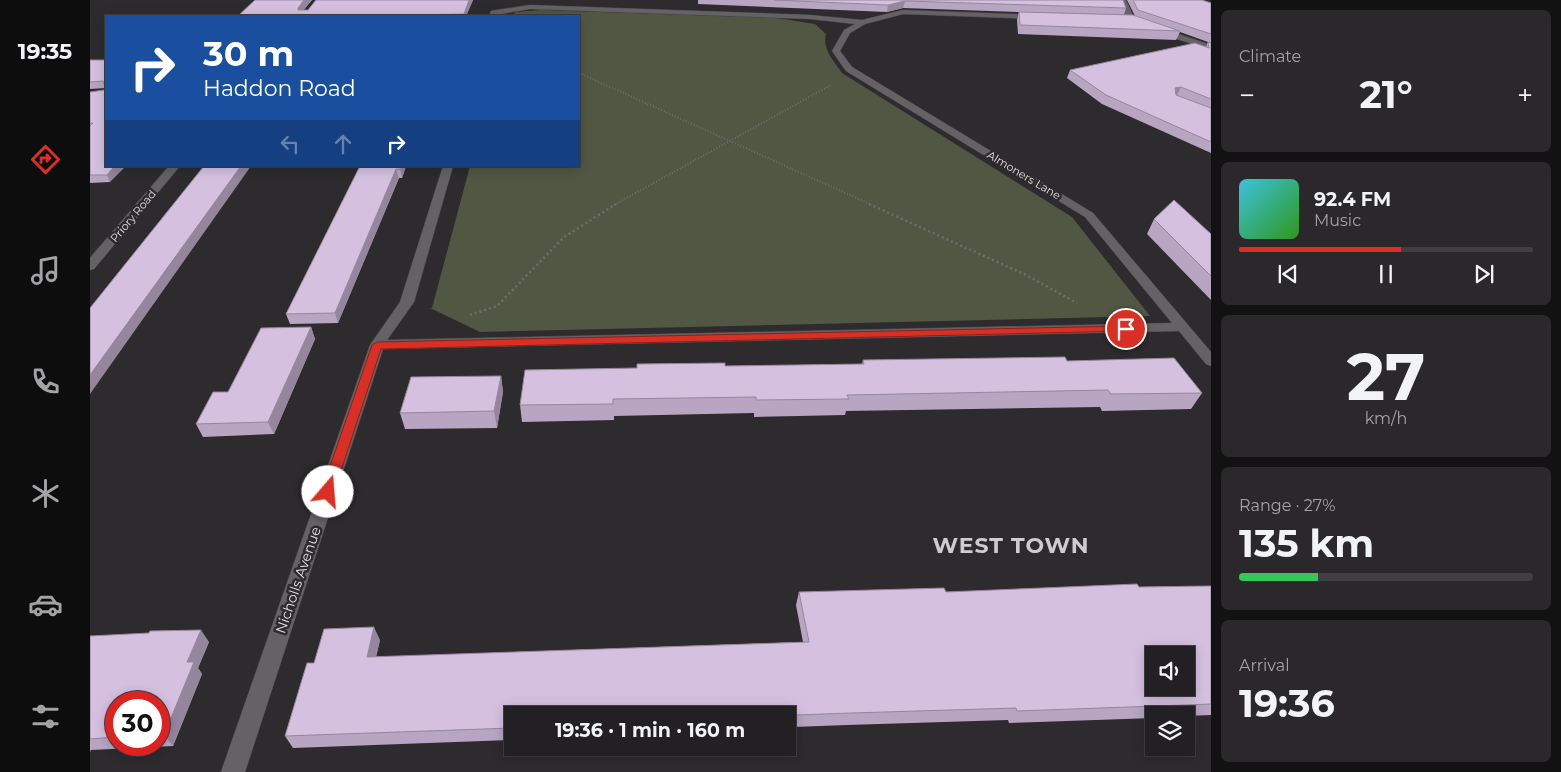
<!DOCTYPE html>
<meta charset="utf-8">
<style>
body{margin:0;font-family:Montserrat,sans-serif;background:#2a282a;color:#f1f3f6;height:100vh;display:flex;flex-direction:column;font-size:19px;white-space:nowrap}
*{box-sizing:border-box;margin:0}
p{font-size:16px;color:#a2a3a5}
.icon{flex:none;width:28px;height:28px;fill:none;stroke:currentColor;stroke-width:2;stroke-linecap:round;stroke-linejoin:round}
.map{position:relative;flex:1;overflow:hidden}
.side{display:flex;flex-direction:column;gap:10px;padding:10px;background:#131213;width:350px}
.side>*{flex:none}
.guide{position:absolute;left:15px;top:15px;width:475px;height:152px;border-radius:0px;box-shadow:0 2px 12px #0003,0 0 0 1px #3f3e40;background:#1a4fa0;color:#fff;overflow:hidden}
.tools{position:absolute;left:1055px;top:646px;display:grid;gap:10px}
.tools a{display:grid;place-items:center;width:50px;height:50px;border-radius:0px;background:#222022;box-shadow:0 2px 12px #0003,0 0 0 1px #3f3e40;font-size:25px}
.speed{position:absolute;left:15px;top:691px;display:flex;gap:10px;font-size:25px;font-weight:700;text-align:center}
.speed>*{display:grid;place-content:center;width:65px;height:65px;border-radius:50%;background:#222022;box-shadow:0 2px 12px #0003,0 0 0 1px #3f3e40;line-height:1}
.speed .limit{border:8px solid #d22;background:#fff;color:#111}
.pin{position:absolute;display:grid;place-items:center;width:42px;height:42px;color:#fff;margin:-21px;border:2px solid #fff;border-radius:50%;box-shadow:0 1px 5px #0007}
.me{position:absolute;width:55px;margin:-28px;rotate:18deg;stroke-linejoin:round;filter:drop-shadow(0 0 4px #0008)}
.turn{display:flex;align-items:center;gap:18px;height:105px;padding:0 15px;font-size:22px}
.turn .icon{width:65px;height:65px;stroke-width:2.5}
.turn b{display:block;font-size:35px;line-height:42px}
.lanes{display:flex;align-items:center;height:48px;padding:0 15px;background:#0003;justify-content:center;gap:25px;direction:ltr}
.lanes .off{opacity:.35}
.big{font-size:38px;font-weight:700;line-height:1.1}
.side .widget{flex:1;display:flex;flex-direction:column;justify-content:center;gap:8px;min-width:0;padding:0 18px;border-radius:8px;background:#2a282a}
.side .dial{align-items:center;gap:0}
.dial b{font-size:65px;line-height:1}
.song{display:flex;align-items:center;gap:15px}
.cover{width:60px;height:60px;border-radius:8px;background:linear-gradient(135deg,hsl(190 70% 55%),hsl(110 70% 35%))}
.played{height:5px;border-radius:2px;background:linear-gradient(90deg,#d93025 55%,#3f3e40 55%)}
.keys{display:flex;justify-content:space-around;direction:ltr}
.heat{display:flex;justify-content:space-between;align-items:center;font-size:28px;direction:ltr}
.charge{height:8px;border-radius:4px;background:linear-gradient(90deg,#34c759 27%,#3f3e40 0)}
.trip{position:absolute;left:414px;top:706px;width:292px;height:50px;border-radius:0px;background:#222022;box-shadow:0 2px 12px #0003,0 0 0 1px #3f3e40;font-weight:700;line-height:50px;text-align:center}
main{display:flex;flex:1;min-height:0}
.tab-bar{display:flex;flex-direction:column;width:90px;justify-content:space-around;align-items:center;background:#0e0d0e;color:#a2a3a5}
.tab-bar .icon{width:35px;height:35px}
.tab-bar .on{color:#d93025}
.tab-bar b{font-size:22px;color:#f1f3f6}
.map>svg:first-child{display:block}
.green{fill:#515743}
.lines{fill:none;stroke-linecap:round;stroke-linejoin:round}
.street-casing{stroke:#4a484c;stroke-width:1}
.path-far1{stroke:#706e71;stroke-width:2;stroke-dasharray:1 2;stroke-linecap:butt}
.path{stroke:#706e71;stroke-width:2.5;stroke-dasharray:2 3;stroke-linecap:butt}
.street{fill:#656266;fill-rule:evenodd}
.wall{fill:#b7a5c1;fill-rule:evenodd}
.shaded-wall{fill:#95869d}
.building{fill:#d5c0e0;stroke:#95869d;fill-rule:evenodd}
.route{fill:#d93025;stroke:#8d1f18}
.labels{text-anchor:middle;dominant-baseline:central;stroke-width:5;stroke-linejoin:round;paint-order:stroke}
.far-street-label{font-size:11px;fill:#e2e0e3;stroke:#2d2b2e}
.street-label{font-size:14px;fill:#e2e0e3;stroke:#2d2b2e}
.near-district-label{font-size:22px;font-weight:bold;letter-spacing:1px;fill:#cfccd0;stroke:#2d2b2e}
</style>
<main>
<nav class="tab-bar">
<b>19:35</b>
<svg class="icon on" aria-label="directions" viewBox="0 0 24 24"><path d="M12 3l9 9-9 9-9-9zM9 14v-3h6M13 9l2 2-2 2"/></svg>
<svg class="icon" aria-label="music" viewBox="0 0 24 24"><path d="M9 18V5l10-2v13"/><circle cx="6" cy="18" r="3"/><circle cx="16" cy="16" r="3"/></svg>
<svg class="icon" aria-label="phone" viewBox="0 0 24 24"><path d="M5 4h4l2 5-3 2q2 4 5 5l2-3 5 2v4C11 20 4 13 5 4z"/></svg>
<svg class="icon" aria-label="climate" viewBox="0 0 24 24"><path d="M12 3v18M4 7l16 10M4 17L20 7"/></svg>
<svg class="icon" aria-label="car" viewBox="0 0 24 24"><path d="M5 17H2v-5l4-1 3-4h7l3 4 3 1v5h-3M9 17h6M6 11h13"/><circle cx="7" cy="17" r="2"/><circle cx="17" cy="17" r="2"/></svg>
<svg class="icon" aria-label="filters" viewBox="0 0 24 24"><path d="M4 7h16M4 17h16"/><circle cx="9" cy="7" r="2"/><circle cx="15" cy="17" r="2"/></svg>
</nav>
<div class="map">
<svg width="1121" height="772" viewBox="0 0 1121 772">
<rect width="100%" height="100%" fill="#2d2b2e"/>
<path class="green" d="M 451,10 L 687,18 L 725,24 L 736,34 C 732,49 743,60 752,73 L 982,217 L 1060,316 L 390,332 L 340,308 L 342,308 L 380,166 L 489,166 L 489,16 L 421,16 L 426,12 Z"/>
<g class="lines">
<defs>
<path id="street" d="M 1030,0 L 1036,0 L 1045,20 L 1044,22 L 1037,20 Z
M 440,5 L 720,15 L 772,20 L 813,10 L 950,15 L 951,17 L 947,19 L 813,14 L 775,24 L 760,33 L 750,51 L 762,67 L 1003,213 L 1121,352 L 1121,366 L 1116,364 L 1089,331 L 293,349 L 155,772 L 131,772 L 280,345 L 310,302 L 353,166 L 363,166 L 324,302 L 297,340 L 1082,323 L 995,217 L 756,71 L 742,51 L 754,30 L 765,24 L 720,19 L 440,9 L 399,16 L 401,11 Z
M 1065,28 L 1071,28 L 1121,45 L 1121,50 L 1065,32 Z
M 79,166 L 90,166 L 4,269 L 0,270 L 0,258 Z"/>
</defs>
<use href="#street" class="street-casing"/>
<path class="path-far1" d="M 489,73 L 782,205
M 524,205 L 741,85"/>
<path class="path" d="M 779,204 L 936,275 L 987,303
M 380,315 L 407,306 L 474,237 L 526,204"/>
<use href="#street" class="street"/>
</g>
<path class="wall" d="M 165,0 L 222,0 L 213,10 L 218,10 L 226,0 L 383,0 L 376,16 L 148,16 Z
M 608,0 L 1033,0 L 1036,8 L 1034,15 L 1045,16 L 1037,0 L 1112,0 L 1121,3 L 1121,153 L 1012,104 L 977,78 L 980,70 L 1116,47 L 1118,42 L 1090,32 L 1086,40 L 928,34 L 927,20 L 929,12 L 813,8 L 797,12 L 608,4 Z
M 0,60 L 16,60 L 16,89 L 16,88 L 0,89 Z
M 0,92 L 20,182 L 0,183 Z
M 270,166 L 316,166 L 312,178 L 309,178 L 248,323 L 200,324 L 196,314 Z
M 1064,219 L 1121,234 L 1121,300 L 1057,234 Z
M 221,327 L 225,339 L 184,434 L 113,437 L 106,424 L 138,392 Z
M 773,360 L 977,361 L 1112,393 L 1101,409 L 1012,411 L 1010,407 L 756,411 L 755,415 L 664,417 L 664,413 L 524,416 L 524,420 L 432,422 L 430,405 L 635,366 L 772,364 Z
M 411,376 L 413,392 L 407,428 L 315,429 L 310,413 Z
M 1104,586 L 1121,586 L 1121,715 L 1096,716 L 1096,715 L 1064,715 L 1064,718 L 919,723 L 918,720 L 757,725 L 703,727 L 703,729 L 698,730 L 698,715 L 422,715 L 422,740 L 203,748 L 195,736 L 224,663 L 290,640 L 286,657 L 713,642 L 706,605 L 709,592 L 856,592 L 1049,587 Z
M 0,636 L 119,642 L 108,668 L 112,674 L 83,746 L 1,750 L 0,752 ZM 26,702 L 69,702 L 69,745 L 26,745 Z"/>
<path class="shaded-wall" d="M 214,0 L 222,0 L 210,15 L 209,16 L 208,8 Z
M 379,0 L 383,0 L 376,16 L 374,16 L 374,14 Z
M 815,1 L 813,8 L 797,12 L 798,5 Z
M 1091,87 L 1087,95 L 1081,97 L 1085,88 Z
M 25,166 L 36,166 L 20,182 L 17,175 Z
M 151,166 L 161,166 L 0,394 L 0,375 Z
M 311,166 L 316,166 L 312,178 L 310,169 Z
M 306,169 L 309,178 L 248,323 L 245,313 Z
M 221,327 L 225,339 L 184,434 L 178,422 Z
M 411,376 L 413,392 L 407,428 L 404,411 Z
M 284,627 L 290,640 L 283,670 L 277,657 Z
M 111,630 L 119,642 L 108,668 L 112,674 L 83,746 L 74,735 L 97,662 Z"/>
<path class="building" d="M 165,0 L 214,0 L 208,8 L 208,10 L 218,10 L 226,0 L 379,0 L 374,14 L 267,16 L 148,16 Z
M 684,0 L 1033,0 L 1036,8 L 815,1 L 798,5 Z
M 1043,0 L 1112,0 L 1121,3 L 1121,34 L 1048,10 Z
M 929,12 L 1043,15 L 1090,31 L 930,25 Z
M 1118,42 L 1121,43 L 1121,99 L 1091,87 L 1085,88 L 1086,95 L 1121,108 L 1121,142 L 1016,95 L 980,70 L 1105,43 L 1119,48 Z
M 0,60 L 16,60 L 16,85 L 15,86 L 13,81 L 0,82 Z
M 14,90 L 16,91 L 16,166 L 25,166 L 17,175 L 0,175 L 0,126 L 3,123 L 0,123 L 0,92 Z
M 114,166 L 151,166 L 0,375 L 0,308 Z
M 270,166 L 311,166 L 310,169 L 306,169 L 245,313 L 196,314 Z
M 1084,200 L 1121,234 L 1121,276 L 1064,219 Z
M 221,327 L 178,422 L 106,424 L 123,392 L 138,392 L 171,328 Z
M 975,357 L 977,361 L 1084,358 L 1112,393 L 1021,394 L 1018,390 L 757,395 L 759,399 L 666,400 L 666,397 L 523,399 L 523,404 L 430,405 L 435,370 L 547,368 L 547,364 L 635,363 L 635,366 L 774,364 L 773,360 Z
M 411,376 L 404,411 L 310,413 L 321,377 Z
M 1047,584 L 1049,587 L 1121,586 L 1121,704 L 927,711 L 926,708 L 761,713 L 705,715 L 706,718 L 698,718 L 698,715 L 422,715 L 422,728 L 195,736 L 217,663 L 224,663 L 234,629 L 284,627 L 277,657 L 719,642 L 709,592 L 854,588 L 856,592 ZM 1064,655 L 1096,655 L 1096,688 L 1064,688 Z
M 111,630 L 97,662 L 104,662 L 74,735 L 69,736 L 69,702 L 26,702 L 26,737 L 0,739 L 0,636 L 59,633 L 60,631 Z"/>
<path class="route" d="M 1036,326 L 1041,329 L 1039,331 L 291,349 L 244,492 L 242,495 L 233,495 L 231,492 L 282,345 L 287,342 Z"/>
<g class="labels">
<g class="far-street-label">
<text transform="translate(934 175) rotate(31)">Almoners Lane</text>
<text transform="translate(43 216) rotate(-50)">Priory Road</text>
</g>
<g class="street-label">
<text transform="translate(208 580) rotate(-71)">Nicholls Avenue</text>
</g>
<g class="near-district-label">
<text x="921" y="545">WEST TOWN</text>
</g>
</g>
</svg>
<div class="tools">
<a><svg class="icon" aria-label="sound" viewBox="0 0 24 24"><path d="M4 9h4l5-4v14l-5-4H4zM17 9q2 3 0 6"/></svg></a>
<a><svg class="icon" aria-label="layers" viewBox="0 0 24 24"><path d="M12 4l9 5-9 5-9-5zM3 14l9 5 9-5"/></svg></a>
</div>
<div class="speed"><div class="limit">30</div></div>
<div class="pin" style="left:1036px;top:329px;background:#d93025"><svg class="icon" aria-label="arrive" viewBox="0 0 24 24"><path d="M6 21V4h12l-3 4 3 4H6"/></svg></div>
<svg class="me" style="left:238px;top:492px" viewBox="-20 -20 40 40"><circle r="19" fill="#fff"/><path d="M0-13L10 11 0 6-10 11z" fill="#d93025"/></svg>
<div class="trip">19:36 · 1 min · 160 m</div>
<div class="guide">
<div class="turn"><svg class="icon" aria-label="right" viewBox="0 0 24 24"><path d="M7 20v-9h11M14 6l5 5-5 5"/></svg><div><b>30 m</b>Haddon Road</div></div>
<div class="lanes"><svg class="icon off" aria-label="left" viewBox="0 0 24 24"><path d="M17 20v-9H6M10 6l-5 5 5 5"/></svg><svg class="icon off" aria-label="ahead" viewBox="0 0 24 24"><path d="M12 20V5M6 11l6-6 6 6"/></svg><svg class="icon" aria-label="right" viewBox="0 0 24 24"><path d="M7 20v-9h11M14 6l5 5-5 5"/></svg></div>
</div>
</div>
<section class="side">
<div class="widget"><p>Climate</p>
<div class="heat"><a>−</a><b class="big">21°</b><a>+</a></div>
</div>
<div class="widget">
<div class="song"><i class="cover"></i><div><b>92.4 FM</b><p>Music</p></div></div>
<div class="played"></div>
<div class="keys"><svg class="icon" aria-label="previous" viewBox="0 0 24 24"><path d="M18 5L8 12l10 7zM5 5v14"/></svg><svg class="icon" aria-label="pause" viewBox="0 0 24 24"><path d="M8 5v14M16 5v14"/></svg><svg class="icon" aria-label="next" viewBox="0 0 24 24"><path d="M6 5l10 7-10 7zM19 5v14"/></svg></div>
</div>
<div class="widget dial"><b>27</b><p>km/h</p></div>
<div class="widget"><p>Range · 27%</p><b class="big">135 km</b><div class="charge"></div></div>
<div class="widget"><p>Arrival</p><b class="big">19:36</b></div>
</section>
</main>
